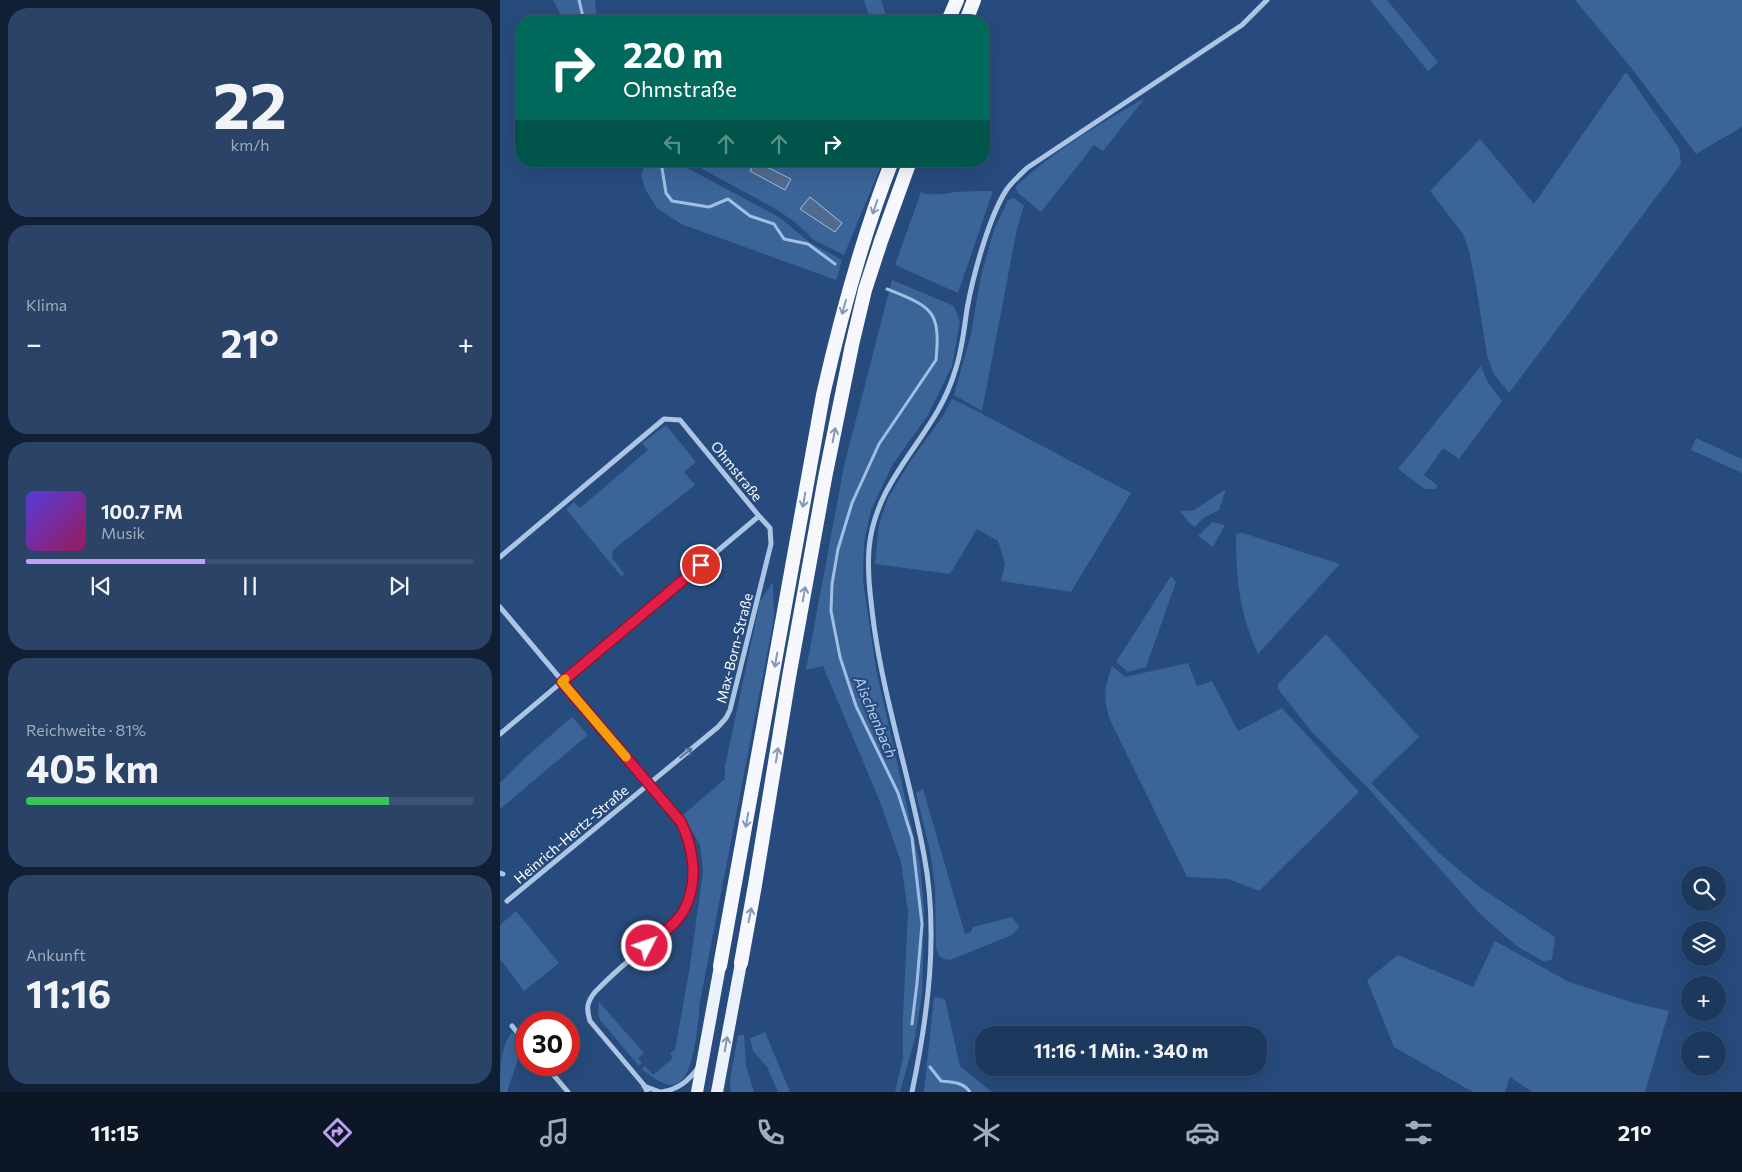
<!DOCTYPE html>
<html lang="de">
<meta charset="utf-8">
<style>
body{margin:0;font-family:Commissioner,sans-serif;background:#2a4366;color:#f1f3f6;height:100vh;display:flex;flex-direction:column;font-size:19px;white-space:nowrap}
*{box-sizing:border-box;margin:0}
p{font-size:16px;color:#a0acbc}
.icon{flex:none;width:28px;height:28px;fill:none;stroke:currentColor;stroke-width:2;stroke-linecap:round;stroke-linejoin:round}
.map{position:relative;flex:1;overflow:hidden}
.sheet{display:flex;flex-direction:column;gap:8px;padding:8px;background:#101f33;width:500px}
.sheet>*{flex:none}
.guide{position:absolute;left:15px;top:15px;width:475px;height:152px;border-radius:20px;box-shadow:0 5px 20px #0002,0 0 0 1px #3b5272;background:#00695c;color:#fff;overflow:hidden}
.controls{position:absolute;left:1181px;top:866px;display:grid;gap:10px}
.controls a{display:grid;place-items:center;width:45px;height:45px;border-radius:50%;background:#1d385d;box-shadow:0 5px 20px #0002,0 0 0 1px #3b5272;font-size:25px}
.speed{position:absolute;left:15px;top:1011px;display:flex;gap:10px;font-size:25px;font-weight:700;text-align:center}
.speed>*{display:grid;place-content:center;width:65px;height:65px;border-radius:50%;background:#1d385d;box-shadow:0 5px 20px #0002,0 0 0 1px #3b5272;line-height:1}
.speed .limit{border:8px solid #d22;background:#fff;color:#111}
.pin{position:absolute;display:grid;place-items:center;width:42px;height:42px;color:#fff;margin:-21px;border:2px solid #fff;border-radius:50%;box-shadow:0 1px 5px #0007}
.me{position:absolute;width:55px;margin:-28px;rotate:49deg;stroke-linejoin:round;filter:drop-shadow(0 0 4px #0008)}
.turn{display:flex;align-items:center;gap:18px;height:105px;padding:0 25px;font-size:22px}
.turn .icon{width:65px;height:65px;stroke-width:2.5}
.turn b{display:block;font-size:35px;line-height:42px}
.lanes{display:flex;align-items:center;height:48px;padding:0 25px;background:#0003;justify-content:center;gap:25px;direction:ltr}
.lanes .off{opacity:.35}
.big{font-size:38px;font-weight:700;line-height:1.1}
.sheet .card{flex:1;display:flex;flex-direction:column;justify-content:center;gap:8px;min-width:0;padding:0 18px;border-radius:20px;background:#2a4366}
.sheet .dial{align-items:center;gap:0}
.dial b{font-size:65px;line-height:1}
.song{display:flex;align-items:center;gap:15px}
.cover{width:60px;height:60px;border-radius:8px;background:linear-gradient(135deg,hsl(250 70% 55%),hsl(330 70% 35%))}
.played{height:5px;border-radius:2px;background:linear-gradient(90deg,#bca0f2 40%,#3b5272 40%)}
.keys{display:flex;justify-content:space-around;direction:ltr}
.heat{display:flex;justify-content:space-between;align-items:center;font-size:28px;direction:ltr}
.charge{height:8px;border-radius:4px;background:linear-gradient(90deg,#34c759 81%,#3b5272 0)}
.trip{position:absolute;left:475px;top:1026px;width:292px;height:50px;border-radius:20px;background:#1d385d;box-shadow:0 5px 20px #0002,0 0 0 1px #3b5272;font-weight:700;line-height:50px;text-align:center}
.menu{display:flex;height:80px;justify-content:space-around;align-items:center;background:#0c1625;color:#a0acbc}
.menu .icon{width:35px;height:35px}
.menu .current{color:#bca0f2}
.menu b{font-size:22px;color:#f1f3f6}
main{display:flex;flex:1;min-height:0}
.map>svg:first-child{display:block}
.green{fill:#3b6499}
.water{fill:#516b8f;stroke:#a1bfe4}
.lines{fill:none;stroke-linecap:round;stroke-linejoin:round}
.stream{stroke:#a1bfe4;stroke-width:3}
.minor{stroke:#acc5e4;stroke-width:5}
.primary{stroke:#ecf2fc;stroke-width:12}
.trunk{stroke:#f6f8fe;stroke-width:14}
.oneway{stroke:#8499b6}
.oneway2{stroke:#5676a0}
.oneway3{stroke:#8096b6}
.route-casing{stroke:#92132f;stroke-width:12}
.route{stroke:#e11d48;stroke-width:9}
.slow{stroke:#f59e0b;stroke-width:9}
.labels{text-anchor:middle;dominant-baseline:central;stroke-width:4.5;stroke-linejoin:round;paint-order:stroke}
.street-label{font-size:14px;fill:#fff;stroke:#274b7c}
.water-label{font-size:15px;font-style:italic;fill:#b7ceec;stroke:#274b7c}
</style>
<main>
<section class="sheet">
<div class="card dial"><b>22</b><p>km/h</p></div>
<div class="card"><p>Klima</p>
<div class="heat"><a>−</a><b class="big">21°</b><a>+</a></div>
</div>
<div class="card">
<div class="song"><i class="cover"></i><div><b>100.7 FM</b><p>Musik</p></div></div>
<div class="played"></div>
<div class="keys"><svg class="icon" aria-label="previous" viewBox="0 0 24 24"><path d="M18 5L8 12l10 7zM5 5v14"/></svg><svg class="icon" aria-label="pause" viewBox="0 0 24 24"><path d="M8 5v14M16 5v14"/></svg><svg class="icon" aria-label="next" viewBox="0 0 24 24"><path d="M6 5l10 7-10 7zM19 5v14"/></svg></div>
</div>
<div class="card"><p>Reichweite · 81%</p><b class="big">405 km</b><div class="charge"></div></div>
<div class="card"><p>Ankunft</p><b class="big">11:16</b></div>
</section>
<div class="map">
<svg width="1242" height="1092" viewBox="0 0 1242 1092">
<rect width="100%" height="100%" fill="#274b7c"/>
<path class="green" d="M 53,0 L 95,0 L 97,21 L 64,21 Z
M 364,0 L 381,0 L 388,21 L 371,21 Z
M 870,0 L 887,0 L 938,62 L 928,71 Z
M 1075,0 L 1242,0 L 1242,127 L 1196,154 L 1133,70 Z
M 1126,72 L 1179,148 L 1181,164 L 1009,393 L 994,374 L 987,355 L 976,286 L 969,251 L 963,234 L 930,191 L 980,139 L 1034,204 Z
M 645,98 L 603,151 L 594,145 L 541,212 L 517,192 L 516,186 C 555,150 599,124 645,98 Z
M 161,161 L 176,162 L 279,217 L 309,242 L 342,260 L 336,280 L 181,224 L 157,208 L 145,189 L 141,175 L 144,167 Z
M 198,161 L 383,161 L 344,255 L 314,240 L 296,223 L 276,209 L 202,169 Z
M 493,191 L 458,293 L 395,265 L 421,192 C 433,197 444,193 456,192 C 468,191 481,191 493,191 Z
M 514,198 L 524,206 L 517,229 L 482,411 L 454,395 L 471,334 L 481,276 L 494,230 L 508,200 Z
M 392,280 L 454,306 L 460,322 L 452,366 L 428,415 L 393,464 L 371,510 L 364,543 L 363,581 L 376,669 L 420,864 L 424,909 L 422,994 L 415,1038 L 400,1092 L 395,1092 L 403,1058 L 403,1016 L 408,912 L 401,862 L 380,802 L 323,666 L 306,670 L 344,466 Z
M 981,366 L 987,381 L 1002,401 L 959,459 L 943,448 L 924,475 L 938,486 L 935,489 L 925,489 L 898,469 Z
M 452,399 L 465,405 L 631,493 L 571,592 L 501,581 L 505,564 L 498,541 L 477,529 L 450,574 L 375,564 L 379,524 L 388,498 L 409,463 L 443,416 Z
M 166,425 L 196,462 L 184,472 L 195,485 L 113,550 L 112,558 L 125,574 L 121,576 L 66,509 L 74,502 L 80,508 L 148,450 L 142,443 Z
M 1196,438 L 1242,459 L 1242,473 L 1191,450 Z
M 726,489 L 719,510 L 702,519 L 695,527 L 689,523 L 680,511 L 694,510 Z
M 712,522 L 725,525 L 713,547 L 698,536 Z
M 743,533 L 840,564 L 758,654 C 739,611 736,580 736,534 Z
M 671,576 L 676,582 L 646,667 L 628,672 L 616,662 Z
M 273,582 L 274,618 L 200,1002 C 198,1019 195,1087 171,1085 C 160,1084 150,1075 141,1069 L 145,1066 L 153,1075 L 173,1058 L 170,1053 L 175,1050 L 190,966 L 203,871 L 200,845 L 183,815 L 225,779 L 225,766 L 260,601 Z
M 826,634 L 919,737 L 871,783 L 938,852 L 978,886 L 1055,937 L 1052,960 L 1043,961 L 1018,947 L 981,915 L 867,787 L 811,731 L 778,689 L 778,684 Z
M 688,663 L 697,686 L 712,681 L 738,731 L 782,708 L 859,792 L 759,891 L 729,879 L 687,877 L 610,720 C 603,696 604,690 612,666 L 625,677 Z
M 72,717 L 88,735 L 0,809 L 0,783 L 27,756 Z
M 423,789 L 465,934 L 471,932 L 473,927 L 512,917 L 519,927 L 512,935 L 450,960 C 441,959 439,957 436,948 L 435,885 L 430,851 L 416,793 Z
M 16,911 L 59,963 L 24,991 L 0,959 L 0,925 Z
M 995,941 L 1069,982 L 1134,1003 L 1169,1011 L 1145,1092 L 1032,1092 L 1010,1077 L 1005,1092 L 973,1092 L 894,1047 L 867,980 L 898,955 L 973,987 Z
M 434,997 L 445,999 L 460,1066 L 492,1092 L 424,1092 Z
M 99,1002 L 144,1053 L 138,1058 L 142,1063 L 139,1066 L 100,1020 L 98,1012 Z
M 12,1032 L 23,1044 L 7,1092 L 0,1092 C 0,1071 0,1047 12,1032 Z
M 265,1032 L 290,1092 L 278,1092 L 267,1067 L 253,1051 L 250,1038 Z
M 238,1035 L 244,1035 L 246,1066 L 254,1092 L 231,1092 L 230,1080 Z"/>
<path class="water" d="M 255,161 L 291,179 L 285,190 L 250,171 Z
M 310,197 L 342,223 L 335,232 L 300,209 Z"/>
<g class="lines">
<path class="stream" d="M 79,0 L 84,21
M 162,168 L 166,193 L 172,201 L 209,207 L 228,199 L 250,216 L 274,224 L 284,239 L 308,244 L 335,264
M 387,289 C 431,307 441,309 436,360 L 379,444 L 352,503 L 338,549 L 332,584 L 331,611 L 340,657 L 356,706 L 398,793 L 412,838 L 422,924 L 417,983 L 412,1024
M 430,1067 L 441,1081 C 452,1082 463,1082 470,1092"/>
<path class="minor" d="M 0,557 L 164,419 L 180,420 L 259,516 L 0,734
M 0,607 L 181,822 C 194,849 199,883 183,911 C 173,929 142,949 126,963 C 115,972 105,982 95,992 C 87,1002 86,1008 90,1021 L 144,1085 L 147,1092
M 0,873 L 3,874
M 7,901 L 218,727 L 226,718 L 230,710 L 271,544 L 270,528 L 259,516
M 12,1026 L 26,1043
M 45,1065 L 68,1092
M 144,1086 L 160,1092
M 162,1092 C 179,1089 188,1081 198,1068
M 412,1092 C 428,1015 439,933 424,855 C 410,778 385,704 374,626 C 371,601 367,575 369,549 C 375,476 436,437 455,371 C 462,351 464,330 467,309 C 473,276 489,216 507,189 C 513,181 520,175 527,168 L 742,25 L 767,0"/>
<path class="primary" d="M 197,1092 L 220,966
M 217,1092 L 241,963"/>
<path class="trunk" d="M 448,21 L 457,0
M 466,21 L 474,0
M 241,963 L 255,885 L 289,677 L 325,478 L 352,345 L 365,290 L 381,241 L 410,161
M 220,966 L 323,395 C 341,316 362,237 392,161"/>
</g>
<defs><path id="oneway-shaft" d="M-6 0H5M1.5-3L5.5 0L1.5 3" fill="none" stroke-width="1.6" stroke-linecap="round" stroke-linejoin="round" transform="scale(1.25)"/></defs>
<g class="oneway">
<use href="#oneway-shaft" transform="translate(375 207) rotate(109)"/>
<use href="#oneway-shaft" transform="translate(344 307) rotate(106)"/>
<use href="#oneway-shaft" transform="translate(334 435) rotate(-79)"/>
<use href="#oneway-shaft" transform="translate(304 500) rotate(100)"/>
<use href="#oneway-shaft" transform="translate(304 594) rotate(-80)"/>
<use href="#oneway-shaft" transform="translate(276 660) rotate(100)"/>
<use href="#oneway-shaft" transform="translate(277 755) rotate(-81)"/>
<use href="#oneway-shaft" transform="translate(247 820) rotate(100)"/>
<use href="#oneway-shaft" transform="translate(250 915) rotate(-79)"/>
</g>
<use class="oneway2" href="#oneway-shaft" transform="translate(186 753) rotate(-39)"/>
<use class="oneway3" href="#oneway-shaft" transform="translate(226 1044) rotate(-80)"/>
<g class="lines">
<defs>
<path id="route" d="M 147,946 C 159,936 175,925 183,912 C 199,884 194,849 181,822 L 62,682 L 201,565"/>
</defs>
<use href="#route" class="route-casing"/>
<use href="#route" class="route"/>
<path class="slow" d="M 65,679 L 62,682 L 126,757"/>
</g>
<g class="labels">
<g class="street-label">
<text transform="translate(237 471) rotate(51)">Ohmstraße</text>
<text transform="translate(234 648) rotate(-76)">Max-Born-Straße</text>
<text transform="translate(71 834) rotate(-40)">Heinrich-Hertz-Straße</text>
</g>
<g class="water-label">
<text transform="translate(376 717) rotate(67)">Aischenbach</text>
</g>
</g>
</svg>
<div class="controls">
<a><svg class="icon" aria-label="search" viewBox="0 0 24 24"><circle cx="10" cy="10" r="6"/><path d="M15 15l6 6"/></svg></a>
<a><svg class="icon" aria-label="layers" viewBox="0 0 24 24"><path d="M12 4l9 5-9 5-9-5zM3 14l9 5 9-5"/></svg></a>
<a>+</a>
<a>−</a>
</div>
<div class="speed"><div class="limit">30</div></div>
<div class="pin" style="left:201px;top:565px;background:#d93025"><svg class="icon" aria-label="arrive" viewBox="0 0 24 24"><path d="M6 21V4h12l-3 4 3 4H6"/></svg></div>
<svg class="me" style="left:147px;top:946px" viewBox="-20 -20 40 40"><circle r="17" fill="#e11d48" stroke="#fff" stroke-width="3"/><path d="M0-11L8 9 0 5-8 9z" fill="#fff"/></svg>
<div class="trip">11:16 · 1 Min. · 340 m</div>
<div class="guide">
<div class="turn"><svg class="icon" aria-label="right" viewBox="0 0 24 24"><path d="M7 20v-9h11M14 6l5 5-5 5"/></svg><div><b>220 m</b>Ohmstraße</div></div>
<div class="lanes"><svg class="icon off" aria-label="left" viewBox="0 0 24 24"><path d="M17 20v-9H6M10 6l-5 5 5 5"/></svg><svg class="icon off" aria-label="ahead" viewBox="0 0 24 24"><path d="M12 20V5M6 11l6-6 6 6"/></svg><svg class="icon off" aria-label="ahead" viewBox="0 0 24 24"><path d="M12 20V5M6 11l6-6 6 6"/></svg><svg class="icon" aria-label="right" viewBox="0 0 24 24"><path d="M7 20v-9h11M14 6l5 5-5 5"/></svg></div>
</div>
</div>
</main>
<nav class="menu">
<b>11:15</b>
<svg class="icon current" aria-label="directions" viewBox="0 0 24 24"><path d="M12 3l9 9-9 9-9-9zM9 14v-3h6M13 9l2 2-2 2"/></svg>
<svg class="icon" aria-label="music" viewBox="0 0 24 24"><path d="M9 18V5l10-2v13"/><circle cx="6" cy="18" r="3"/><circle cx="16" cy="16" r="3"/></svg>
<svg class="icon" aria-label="phone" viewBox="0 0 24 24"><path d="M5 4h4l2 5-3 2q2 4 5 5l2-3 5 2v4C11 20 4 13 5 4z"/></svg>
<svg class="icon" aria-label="climate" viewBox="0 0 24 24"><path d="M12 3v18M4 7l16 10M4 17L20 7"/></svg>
<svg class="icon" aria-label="car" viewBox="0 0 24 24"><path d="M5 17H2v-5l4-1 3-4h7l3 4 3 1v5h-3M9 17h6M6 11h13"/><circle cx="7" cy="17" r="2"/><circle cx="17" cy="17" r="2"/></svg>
<svg class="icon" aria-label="filters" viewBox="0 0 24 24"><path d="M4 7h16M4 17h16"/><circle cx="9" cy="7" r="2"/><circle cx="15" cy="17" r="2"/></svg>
<b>21°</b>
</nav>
